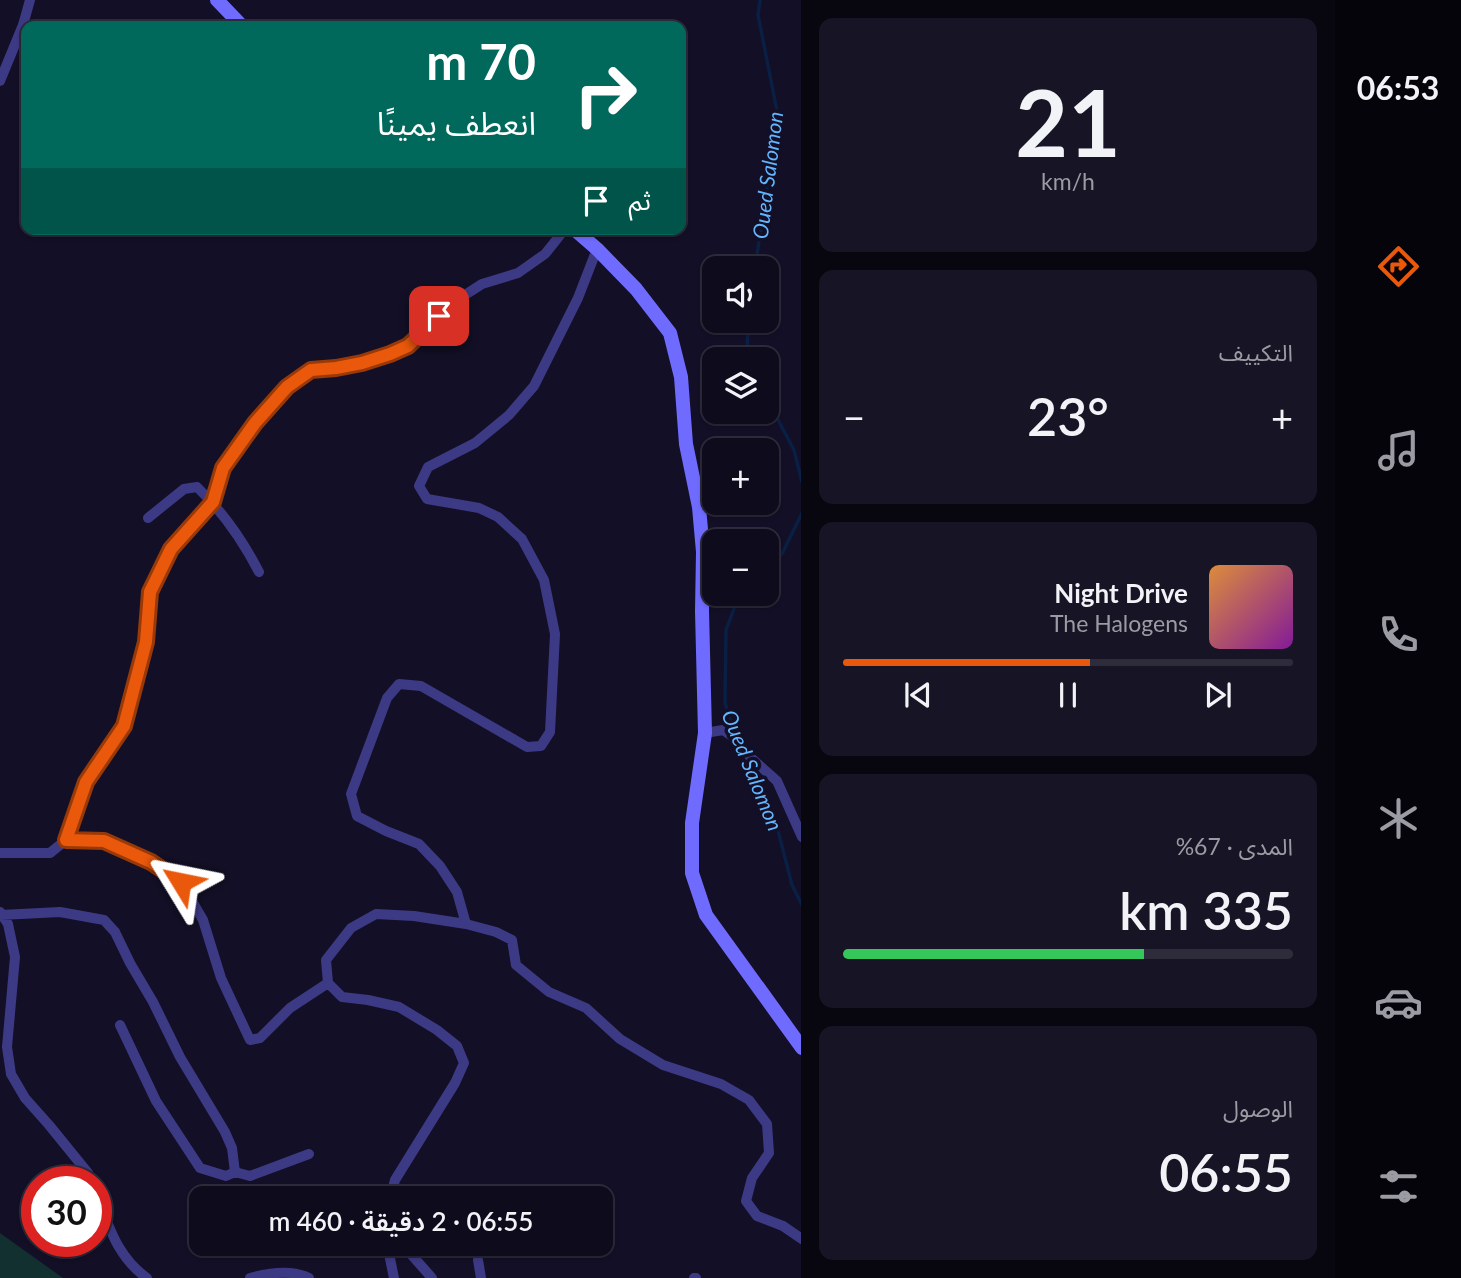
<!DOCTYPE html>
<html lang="ar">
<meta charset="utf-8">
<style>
body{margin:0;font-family:Lato,"Noto Sans Arabic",sans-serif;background:#171425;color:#f1f3f6;direction:rtl;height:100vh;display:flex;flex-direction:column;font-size:26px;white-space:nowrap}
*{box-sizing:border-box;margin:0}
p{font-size:23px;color:#9b9ba3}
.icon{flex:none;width:38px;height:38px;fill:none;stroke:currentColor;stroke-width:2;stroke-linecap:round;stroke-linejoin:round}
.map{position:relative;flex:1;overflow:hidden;direction:ltr}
.side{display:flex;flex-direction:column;gap:18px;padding:18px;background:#08060f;width:534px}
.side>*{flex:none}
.top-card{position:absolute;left:21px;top:21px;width:665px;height:214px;border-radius:14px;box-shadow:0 2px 5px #0004,0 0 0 2px #2e2b3b;direction:rtl;background:#00695c;color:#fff;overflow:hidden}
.tools{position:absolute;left:702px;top:256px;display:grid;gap:14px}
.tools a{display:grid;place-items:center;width:77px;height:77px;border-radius:14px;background:#0e0b1c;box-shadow:0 2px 5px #0004,0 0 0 2px #2e2b3b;font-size:35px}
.speed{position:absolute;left:21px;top:1166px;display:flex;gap:14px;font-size:35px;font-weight:700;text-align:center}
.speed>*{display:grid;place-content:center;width:91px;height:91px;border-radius:50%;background:#0e0b1c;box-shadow:0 2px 5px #0004,0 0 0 2px #2e2b3b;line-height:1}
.speed .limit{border:10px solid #d22;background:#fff;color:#111}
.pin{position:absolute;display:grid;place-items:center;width:60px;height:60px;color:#fff;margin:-30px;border-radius:14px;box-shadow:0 4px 10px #0006}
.me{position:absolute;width:77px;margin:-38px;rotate:305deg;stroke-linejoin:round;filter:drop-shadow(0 0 5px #0008)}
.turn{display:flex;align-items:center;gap:24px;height:147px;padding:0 35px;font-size:32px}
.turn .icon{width:91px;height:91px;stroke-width:2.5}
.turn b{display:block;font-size:49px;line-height:60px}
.then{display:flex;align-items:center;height:66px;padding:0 35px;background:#0003;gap:14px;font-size:26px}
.big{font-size:52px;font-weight:600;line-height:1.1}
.side .tile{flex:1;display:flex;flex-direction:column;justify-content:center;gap:10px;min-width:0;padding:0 24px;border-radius:14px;background:#171425}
.side .dial{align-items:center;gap:0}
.dial b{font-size:91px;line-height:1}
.song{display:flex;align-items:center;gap:21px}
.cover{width:84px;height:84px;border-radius:10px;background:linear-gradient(135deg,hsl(30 70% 55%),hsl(290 70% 35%))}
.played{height:7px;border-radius:4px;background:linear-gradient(90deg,#ea580c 55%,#2e2b3b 55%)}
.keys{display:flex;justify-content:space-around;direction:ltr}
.heat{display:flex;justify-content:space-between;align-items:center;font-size:38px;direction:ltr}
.charge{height:10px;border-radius:5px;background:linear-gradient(90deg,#34c759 67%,#2e2b3b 0)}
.trip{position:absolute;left:189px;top:1186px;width:424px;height:70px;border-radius:14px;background:#0e0b1c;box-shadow:0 2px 5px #0004,0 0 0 2px #2e2b3b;font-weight:600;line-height:70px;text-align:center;direction:rtl}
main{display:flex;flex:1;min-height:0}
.dock{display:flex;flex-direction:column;width:126px;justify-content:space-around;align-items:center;background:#06040b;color:#9b9ba3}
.dock .icon{width:49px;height:49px}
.dock .on{color:#ea580c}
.dock b{font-size:32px;color:#f1f3f6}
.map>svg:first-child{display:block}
.green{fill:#12302f}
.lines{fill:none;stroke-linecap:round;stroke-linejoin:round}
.stream{stroke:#0a1f44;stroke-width:3.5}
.street{stroke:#3d3a85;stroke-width:10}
.secondary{stroke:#6f6bff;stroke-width:14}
.route-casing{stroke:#983908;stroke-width:18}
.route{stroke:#ea580c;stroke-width:12}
.labels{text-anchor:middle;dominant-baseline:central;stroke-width:7;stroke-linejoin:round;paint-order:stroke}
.water-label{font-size:21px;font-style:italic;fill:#62b6ff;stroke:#130f26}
</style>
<main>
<nav class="dock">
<b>06:53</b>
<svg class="icon on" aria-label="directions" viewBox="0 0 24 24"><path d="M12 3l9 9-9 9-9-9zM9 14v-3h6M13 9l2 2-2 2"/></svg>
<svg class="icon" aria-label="music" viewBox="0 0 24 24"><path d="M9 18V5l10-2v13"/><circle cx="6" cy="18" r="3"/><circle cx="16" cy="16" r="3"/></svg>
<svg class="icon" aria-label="phone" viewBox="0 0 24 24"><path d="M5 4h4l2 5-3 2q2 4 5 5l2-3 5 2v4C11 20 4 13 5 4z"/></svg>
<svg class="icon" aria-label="climate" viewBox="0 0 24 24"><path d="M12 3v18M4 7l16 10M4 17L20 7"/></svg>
<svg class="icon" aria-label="car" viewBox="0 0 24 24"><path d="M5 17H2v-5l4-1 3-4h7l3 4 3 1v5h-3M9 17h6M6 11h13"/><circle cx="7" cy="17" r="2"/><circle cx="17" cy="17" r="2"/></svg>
<svg class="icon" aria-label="filters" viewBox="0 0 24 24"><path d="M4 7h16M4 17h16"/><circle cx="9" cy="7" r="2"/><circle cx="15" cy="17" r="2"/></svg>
</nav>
<section class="side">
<div class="tile dial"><b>21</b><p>km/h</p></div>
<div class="tile"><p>التكييف</p>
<div class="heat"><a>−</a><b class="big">23°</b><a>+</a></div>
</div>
<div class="tile">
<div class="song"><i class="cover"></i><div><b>Night Drive</b><p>The Halogens</p></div></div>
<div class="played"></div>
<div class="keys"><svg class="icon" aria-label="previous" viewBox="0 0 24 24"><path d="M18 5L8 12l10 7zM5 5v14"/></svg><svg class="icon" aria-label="pause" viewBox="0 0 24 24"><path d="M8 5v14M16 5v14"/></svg><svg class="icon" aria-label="next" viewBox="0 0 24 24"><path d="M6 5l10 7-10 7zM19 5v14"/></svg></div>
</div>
<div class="tile"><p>المدى · 67%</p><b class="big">335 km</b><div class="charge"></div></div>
<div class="tile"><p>الوصول</p><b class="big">06:55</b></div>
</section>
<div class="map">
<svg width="802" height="1278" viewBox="0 0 802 1278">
<rect width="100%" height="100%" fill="#130f26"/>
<path class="green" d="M 0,1233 L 63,1278 L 0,1278 Z"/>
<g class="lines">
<path class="stream" d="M 755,268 L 778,116 L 758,15 L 760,0
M 747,359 L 748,320
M 766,397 L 794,450 L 802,482
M 766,567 L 782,554 L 802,513
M 735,734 L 725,703 L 726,630 L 740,593
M 748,760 L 773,811 L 792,885 L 802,905"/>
<path class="street" d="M 0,81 L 23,25 L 30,0
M 148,518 L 184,489 L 197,487 C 222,511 243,541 259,572
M 705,733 L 723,730 L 736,739 L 750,757 L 777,781 L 802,837
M 66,840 L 104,841 L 151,862 L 181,882 L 203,920 L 221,978 L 250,1040 L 260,1038 L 290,1008 L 328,983
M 0,853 L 50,853 L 66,840 L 86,782 L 124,726 L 146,642 L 150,592 L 171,549 L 213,502 L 224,468 L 255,423 L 287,387 L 311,370 L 336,368 L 362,363 L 390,354 L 408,346 L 454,302 L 482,284 L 518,273 L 545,254 L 565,229
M 0,912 L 8,924 L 15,957 L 7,1047 L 11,1074 L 25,1098 L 49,1125 L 88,1173 L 91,1181
M 1,915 L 60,912 L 104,920 L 115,932 L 130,963 L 153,1002 L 180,1057 L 225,1132 L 232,1148 L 235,1172 L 250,1176 L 309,1154
M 466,924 L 457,892 L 440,866 L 419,844 L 386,831 L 357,816 L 351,794 L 387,698 L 399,684 L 421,686 L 527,747 L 541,746 L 550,732 L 555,634 L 544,580 L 522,539 L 498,517 L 479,508 L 427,499 L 419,486 L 428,467 L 475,443 L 509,415 L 534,386 L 578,298 L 597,249
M 120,1025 L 156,1101 L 200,1168 L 226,1176 L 235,1172
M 96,1194 C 109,1226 117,1257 147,1278
M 390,1199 L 395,1180 L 455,1083 L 464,1063 L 457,1046 L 437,1030 L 399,1007 L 368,1000 L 342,997 L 328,983 L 326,960 L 351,928 L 376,914 L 414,916 L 466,924 L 496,932 L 512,940 L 516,965 L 549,992 L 586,1008 L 620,1039 L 663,1065 L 721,1084 L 749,1100 L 767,1124 L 769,1153 L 752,1178 L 746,1201 L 757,1216 L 783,1226 L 802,1239
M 387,1244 L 394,1278
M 402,1244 L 432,1278
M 478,1260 L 481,1278
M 250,1278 C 268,1273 291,1269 309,1278
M 694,1278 L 696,1278"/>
<path class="secondary" d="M 217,0 L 242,26
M 574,229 L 597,249 L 636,289 L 670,333 L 681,377 L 686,444 L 699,507 L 703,552 L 702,611 L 705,733 L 692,823 L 692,873 L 706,915 L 802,1048"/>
</g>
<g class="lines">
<defs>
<path id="route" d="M 181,882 L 151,862 L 104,841 L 66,840 L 86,782 L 124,726 L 146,642 L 150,592 L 171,549 L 213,502 L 223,468 L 255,423 L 287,387 L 311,370 L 336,368 L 362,363 L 390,354 L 408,346 L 439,316"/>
</defs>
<use href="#route" class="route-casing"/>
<use href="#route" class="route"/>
</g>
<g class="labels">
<g class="water-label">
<text transform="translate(767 175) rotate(-83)">Oued Salomon</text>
<text transform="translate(753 770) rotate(68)">Oued Salomon</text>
</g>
</g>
</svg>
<div class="tools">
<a><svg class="icon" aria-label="sound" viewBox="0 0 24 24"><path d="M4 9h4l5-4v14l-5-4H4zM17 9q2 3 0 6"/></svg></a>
<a><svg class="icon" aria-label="layers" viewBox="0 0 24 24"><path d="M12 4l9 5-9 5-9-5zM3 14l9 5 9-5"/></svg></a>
<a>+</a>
<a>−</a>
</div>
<div class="speed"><div class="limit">30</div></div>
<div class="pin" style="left:439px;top:316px;background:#d93025"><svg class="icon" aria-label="arrive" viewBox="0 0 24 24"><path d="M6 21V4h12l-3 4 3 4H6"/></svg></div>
<svg class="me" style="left:181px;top:882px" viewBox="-20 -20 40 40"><path d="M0-17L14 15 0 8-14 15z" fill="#ea580c" stroke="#fff" stroke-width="4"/></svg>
<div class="trip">06:55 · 2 دقيقة · 460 m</div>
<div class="top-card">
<div class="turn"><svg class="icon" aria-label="right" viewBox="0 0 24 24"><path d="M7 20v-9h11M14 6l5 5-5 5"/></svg><div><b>70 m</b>انعطف يمينًا</div></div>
<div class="then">ثم<svg class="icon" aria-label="arrive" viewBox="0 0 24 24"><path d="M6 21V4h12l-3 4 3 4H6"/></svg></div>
</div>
</div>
</main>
